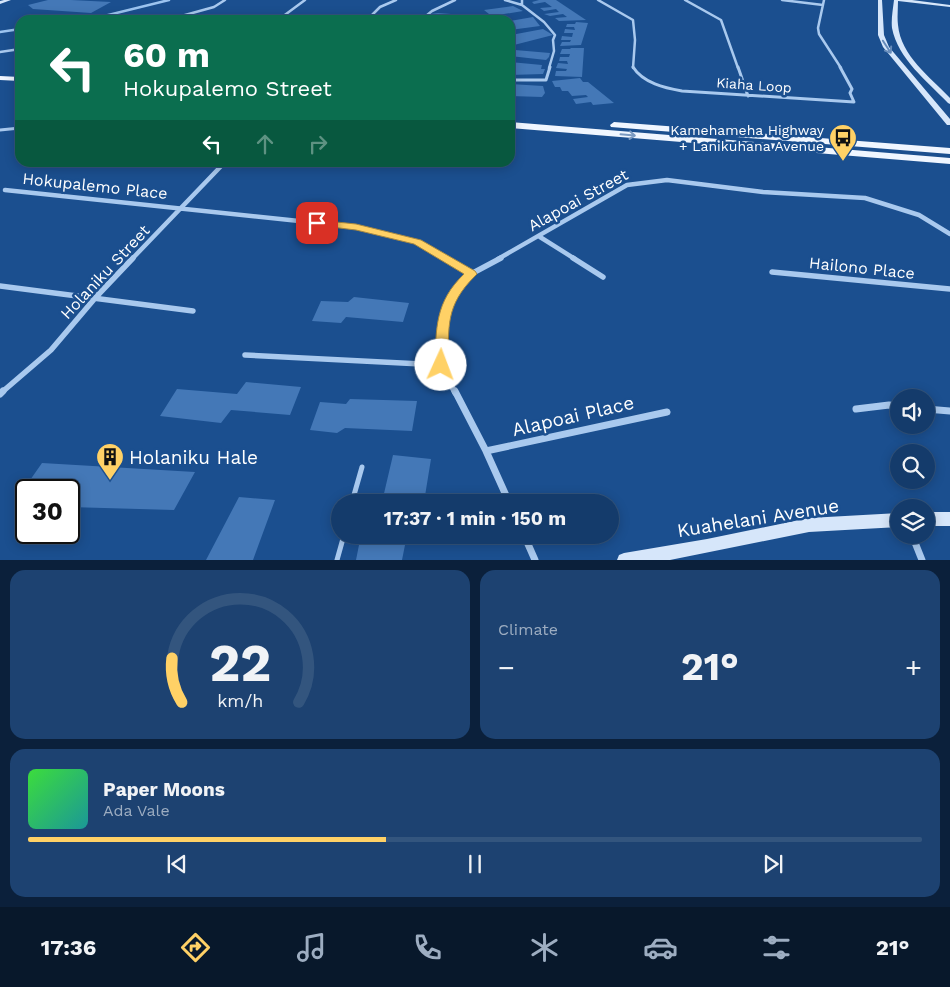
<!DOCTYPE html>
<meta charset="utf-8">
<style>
body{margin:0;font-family:"Work Sans",sans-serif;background:#1d4271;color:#f1f3f6;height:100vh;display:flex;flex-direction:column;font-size:19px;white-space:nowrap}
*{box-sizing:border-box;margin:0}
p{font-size:16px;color:#9dadc1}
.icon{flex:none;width:28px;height:28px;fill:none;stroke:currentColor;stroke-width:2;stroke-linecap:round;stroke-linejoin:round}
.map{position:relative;height:560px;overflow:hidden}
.details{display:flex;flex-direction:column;gap:10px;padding:10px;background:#0b203b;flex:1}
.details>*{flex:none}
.hud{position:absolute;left:15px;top:15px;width:500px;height:152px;border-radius:15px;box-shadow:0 2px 12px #0003,0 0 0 1px #33557e;background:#0b6e4f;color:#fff;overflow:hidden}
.fabs{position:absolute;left:890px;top:389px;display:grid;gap:10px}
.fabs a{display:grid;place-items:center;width:45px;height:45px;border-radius:50%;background:#143b6b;box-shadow:0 2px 12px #0003,0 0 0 1px #33557e;font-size:25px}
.speed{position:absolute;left:15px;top:479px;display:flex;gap:10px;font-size:25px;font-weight:700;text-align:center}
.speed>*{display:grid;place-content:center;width:65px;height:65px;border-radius:50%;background:#143b6b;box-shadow:0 2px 12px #0003,0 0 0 1px #33557e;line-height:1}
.speed .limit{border:2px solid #111;border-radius:8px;background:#fff;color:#111}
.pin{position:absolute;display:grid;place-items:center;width:42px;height:42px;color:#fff;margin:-21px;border-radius:10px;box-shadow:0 2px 8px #0006}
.me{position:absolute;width:55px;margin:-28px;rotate:2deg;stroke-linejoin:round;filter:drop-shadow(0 0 4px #0008)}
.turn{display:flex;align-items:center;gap:18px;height:105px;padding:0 25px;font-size:22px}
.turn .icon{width:65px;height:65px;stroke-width:2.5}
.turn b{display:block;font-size:35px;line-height:42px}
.lanes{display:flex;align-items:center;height:48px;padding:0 25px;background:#0003;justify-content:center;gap:25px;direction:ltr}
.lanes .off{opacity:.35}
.big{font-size:38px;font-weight:700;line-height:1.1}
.details .tile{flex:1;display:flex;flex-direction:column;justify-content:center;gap:8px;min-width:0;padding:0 18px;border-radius:15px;background:#1d4271}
.details .dial{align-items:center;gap:0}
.dial svg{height:130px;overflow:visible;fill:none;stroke:#33557e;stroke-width:7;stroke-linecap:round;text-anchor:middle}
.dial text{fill:#f1f3f6;stroke:none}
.song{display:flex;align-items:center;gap:15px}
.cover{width:60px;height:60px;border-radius:8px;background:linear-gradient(135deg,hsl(120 70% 55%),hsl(180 70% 35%))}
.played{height:5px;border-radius:2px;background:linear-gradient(90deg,#ffd166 40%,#33557e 40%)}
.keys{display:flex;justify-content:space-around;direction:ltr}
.heat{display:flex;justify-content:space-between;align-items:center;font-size:28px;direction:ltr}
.details .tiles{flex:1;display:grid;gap:10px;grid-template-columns:1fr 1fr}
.tile:last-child{grid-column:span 2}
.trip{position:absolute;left:331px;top:494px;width:288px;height:50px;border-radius:25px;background:#143b6b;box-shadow:0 2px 12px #0003,0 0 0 1px #33557e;font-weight:700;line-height:50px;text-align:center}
.dock{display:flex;height:80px;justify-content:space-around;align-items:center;background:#08182b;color:#9dadc1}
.dock .icon{width:35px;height:35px}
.dock .current{color:#ffd166}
.dock b{font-size:22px;color:#f1f3f6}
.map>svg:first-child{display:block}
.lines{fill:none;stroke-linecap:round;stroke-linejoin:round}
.stream{stroke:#9cc4f0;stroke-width:2.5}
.building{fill:#4478b7}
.lane{stroke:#a9c9ee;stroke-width:5}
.street-far4{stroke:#a9c9ee;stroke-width:2.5}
.street-far3{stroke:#a9c9ee;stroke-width:3}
.street-far2{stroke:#a9c9ee;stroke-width:4.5}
.street-far1{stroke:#a9c9ee;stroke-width:5.5}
.street{stroke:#a9c9ee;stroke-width:7}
.secondary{fill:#d6e6fa;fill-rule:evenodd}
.primary{fill:#f0f6ff;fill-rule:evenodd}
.oneway{stroke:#668bba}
.oneway2{stroke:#7b9ac1}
.route{fill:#ffd166;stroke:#a68842}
.labels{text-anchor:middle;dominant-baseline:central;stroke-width:5;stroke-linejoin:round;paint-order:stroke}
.far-street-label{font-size:14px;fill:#fff;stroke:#1b4f8f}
.far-poi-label{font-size:14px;fill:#fff;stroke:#1b4f8f;text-anchor:end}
.street-label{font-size:16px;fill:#fff;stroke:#1b4f8f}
.near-street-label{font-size:19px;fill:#fff;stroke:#1b4f8f}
.near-poi-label{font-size:19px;fill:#fff;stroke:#1b4f8f;text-anchor:start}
</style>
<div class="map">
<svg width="950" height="560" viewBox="0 0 950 560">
<rect width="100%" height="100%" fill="#1b4f8f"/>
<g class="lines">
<path class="stream" d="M 88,20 L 169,0
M 0,32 L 20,29"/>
</g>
<path class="building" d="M 48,0 L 71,0 L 111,2 L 91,13 L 33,9 L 28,5 Z
M 539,0 L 556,0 L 586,20 L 559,21 L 555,18 L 567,17 L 563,14 L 550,16 L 544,14 L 559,12 L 556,9 L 544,11 L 540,8 L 552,7 L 545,2 L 534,4 L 532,2 Z
M 513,6 L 523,11 L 486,17 L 483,15 L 489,14 L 484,10 Z
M 438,13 L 451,14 L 446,20 L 435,20 L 427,17 L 430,14 Z
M 533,17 L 540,26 L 510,30 L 510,21 Z
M 576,22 L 588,23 L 581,45 L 560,46 L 562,42 L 570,42 L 571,40 L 561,40 L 562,36 L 572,37 L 573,33 L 564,33 L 565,29 L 575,30 L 574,27 L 566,27 L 567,24 L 575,24 Z
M 543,29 L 553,35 L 514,45 L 512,41 L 516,40 L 511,35 Z
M 571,48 L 584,48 L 582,77 L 555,76 L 556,71 L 566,71 L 567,69 L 556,68 L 558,63 L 568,64 L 567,61 L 559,61 L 560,57 L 569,57 L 570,54 L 560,54 L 562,49 L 570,49 Z
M 515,50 L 550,53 L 549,57 L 546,60 L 510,56 Z
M 510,62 L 542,65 L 541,69 L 545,69 L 543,74 L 510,75 Z
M 580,78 L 583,82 L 588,82 L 614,103 L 593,105 L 591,102 L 576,104 L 573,99 L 588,97 L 586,95 L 572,96 L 568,91 L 562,91 L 560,87 L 555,87 L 552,81 Z
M 510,84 L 543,86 L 545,93 L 542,97 L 510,96 Z
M 354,297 L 409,303 L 403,322 L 346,317 L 341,323 L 312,321 L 321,301 L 348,302 Z
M 246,382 L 301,387 L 290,415 L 231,410 L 221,423 L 160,416 L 177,389 L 237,394 Z
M 350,399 L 417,401 L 412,431 L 345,428 L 337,433 L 310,430 L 320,402 L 346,404 Z
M 393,455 L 431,459 L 424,502 L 382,502 Z
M 42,463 L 195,472 L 174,510 L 69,507 L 69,490 L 26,490 L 26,504 L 14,503 Z
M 239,497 L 275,500 L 253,560 L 206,560 Z
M 361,535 L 407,535 L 402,560 L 356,560 Z"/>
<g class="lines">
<path class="lane" d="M 352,502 L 362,467
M 337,560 L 344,535"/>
<path class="street-far4" d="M 505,0 L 522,5
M 522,0 L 522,5 L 544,22 L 555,35 L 553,40 L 554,51 L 549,68
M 598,0 L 633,20 L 635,40 L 633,68
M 685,0 L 721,20 L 738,68
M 782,0 L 823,5
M 824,0 L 818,28 L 819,34 L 841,68
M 167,20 L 214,7 L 225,0
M 278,20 L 305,0
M 367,20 L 380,7 L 396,0
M 421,20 L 432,11 L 455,0
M 0,52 L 20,49"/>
<path class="street-far3" d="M 633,67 C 643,83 665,88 682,91 L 854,102 L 850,93 L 852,89 L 840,67
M 738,67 L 748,96
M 510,80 L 546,80 L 550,67
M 0,130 L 20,128"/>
<path class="street-far2" d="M 466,162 L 478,163
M 5,190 L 356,227 L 418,242 L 447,259
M 540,237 L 575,259
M 132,259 L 225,162
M 498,259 L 627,185 L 667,180 L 763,192 L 865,198 L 919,215 L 950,234"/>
<path class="street-far1" d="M 445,258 L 471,274
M 573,258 L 603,277
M 772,272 L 950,289
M 0,286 L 193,311
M 245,355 L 441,365
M 1,393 L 51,350 L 96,297 L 133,258
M 455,393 L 441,365 L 446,306 L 458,287 L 471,274 L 501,258"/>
<path class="street" d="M 455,391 L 486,451 L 509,502
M 0,394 L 3,391
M 856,409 L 889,405 L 899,406
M 926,409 L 950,411
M 486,451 L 667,412
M 524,535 L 535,560
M 912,535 L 922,560"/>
<path class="secondary" d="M 4,0 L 11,0 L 0,4 L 0,1 Z
M 878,0 L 882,0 L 884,35 L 889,47 L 950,119 L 950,125 L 947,125 L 883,47 L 878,35 Z
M 894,0 L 912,0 L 950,5 L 950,7 L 898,1 C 898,9 897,17 898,25 C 901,56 930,77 950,98 L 950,104 L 948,103 C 927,81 898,59 892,28 C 891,19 893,9 894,0 Z
M 926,512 L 950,512 L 950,526 L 926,526 Z
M 899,513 L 899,527 L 809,532 L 670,560 L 617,560 L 619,555 L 624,553 L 707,539 L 809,518 Z"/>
<path class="primary" d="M 0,76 L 20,77 L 20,81 L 0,80 Z
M 510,122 L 950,158 L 950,164 L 510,128 Z
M 614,122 L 950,148 L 950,154 L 611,127 L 610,125 Z"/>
</g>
<defs><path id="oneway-shaft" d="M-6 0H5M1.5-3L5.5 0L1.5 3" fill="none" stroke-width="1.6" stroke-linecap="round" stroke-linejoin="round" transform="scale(1.25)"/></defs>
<use class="oneway" href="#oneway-shaft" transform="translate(887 47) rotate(57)"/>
<use class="oneway2" href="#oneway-shaft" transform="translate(628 135) rotate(5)"/>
<path class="route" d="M 317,220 L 356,224 L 421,240 L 475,271 L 477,274 L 475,276 C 445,306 449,326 448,365 L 446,368 L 437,368 L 435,365 C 436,328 435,302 464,274 L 414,244 L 356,230 L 314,225 L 312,223 Z"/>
<defs>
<symbol id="bus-pin" viewBox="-11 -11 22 30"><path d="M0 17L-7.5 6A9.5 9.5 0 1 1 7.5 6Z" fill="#ffd166" stroke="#1b4f8f"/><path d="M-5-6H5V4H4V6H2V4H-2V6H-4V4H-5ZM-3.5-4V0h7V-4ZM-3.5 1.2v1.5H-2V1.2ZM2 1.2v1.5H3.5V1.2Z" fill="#111"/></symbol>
<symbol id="building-pin" viewBox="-11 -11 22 30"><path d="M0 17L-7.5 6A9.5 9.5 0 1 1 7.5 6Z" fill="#ffd166" stroke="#1b4f8f"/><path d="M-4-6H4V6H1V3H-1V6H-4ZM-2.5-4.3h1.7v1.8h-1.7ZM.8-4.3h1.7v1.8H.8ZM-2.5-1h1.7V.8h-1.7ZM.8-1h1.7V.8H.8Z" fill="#111"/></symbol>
</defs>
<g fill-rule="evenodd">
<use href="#bus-pin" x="827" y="122" width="32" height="43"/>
<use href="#building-pin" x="94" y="441" width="32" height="43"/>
</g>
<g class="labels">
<g class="far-street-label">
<text transform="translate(754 85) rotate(4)">Kiaha Loop</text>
</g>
<g class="far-poi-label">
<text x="824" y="130">Kamehameha Highway<tspan x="824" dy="16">+ Lanikuhana Avenue</tspan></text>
</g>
<g class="street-label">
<text transform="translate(95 186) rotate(6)">Hokupalemo Place</text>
<text transform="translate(578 200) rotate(-29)">Alapoai Street</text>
<text transform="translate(862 268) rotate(6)">Hailono Place</text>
<text transform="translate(105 272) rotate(-47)">Holaniku Street</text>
</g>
<g class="near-street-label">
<text transform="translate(573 416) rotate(-13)">Alapoai Place</text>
<text transform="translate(758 518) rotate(-9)">Kuahelani Avenue</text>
</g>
<g class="near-poi-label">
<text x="129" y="457">Holaniku Hale</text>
</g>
</g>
</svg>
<div class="fabs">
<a><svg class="icon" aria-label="sound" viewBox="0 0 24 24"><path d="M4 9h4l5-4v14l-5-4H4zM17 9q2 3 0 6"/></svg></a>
<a><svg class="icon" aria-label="search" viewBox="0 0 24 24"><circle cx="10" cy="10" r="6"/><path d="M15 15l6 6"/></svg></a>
<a><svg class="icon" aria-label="layers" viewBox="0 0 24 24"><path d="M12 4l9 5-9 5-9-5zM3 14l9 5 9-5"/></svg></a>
</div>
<div class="speed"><div class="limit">30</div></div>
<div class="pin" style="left:317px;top:223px;background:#d93025"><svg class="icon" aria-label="arrive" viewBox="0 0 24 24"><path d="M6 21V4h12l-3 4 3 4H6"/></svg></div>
<svg class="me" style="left:441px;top:365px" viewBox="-20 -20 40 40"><circle r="19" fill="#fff"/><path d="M0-13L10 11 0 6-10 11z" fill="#ffd166"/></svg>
<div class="trip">17:37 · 1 min · 150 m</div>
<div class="hud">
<div class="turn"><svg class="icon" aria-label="left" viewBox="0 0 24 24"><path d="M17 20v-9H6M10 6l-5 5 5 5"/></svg><div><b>60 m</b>Hokupalemo Street</div></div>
<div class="lanes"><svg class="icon" aria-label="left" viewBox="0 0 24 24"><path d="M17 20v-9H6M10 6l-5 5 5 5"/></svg><svg class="icon off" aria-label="ahead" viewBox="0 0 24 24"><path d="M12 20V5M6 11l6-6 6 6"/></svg><svg class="icon off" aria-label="right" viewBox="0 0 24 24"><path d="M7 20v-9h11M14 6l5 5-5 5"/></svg></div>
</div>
</div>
<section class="details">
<div class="tiles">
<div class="tile dial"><svg viewBox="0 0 100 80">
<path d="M14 69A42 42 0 1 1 86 69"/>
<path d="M14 69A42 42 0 0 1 8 42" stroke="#ffd166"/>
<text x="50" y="56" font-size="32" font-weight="700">22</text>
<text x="50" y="72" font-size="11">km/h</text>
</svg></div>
<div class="tile"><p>Climate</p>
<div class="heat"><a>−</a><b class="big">21°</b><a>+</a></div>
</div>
<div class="tile">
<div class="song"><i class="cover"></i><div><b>Paper Moons</b><p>Ada Vale</p></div></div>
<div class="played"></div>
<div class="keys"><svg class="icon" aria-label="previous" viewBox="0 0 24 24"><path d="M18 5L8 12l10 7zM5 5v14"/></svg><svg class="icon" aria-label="pause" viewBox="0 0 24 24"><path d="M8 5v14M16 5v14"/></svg><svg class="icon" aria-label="next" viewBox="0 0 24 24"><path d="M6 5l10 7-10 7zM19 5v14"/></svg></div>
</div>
</div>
</section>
<nav class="dock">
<b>17:36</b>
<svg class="icon current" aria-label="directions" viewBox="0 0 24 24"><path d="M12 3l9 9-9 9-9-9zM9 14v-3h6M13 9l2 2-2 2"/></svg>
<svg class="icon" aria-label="music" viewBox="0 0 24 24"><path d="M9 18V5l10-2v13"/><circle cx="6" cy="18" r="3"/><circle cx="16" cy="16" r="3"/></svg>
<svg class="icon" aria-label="phone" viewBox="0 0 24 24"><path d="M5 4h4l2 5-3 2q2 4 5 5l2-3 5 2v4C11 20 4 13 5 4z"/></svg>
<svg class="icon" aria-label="climate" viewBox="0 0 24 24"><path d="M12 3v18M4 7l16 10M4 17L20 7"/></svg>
<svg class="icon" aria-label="car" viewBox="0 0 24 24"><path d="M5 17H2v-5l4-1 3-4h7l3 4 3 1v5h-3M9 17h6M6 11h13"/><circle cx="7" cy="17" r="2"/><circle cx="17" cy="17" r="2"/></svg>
<svg class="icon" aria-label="filters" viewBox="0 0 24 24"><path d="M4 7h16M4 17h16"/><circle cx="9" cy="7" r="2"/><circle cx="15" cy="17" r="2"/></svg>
<b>21°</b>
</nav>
